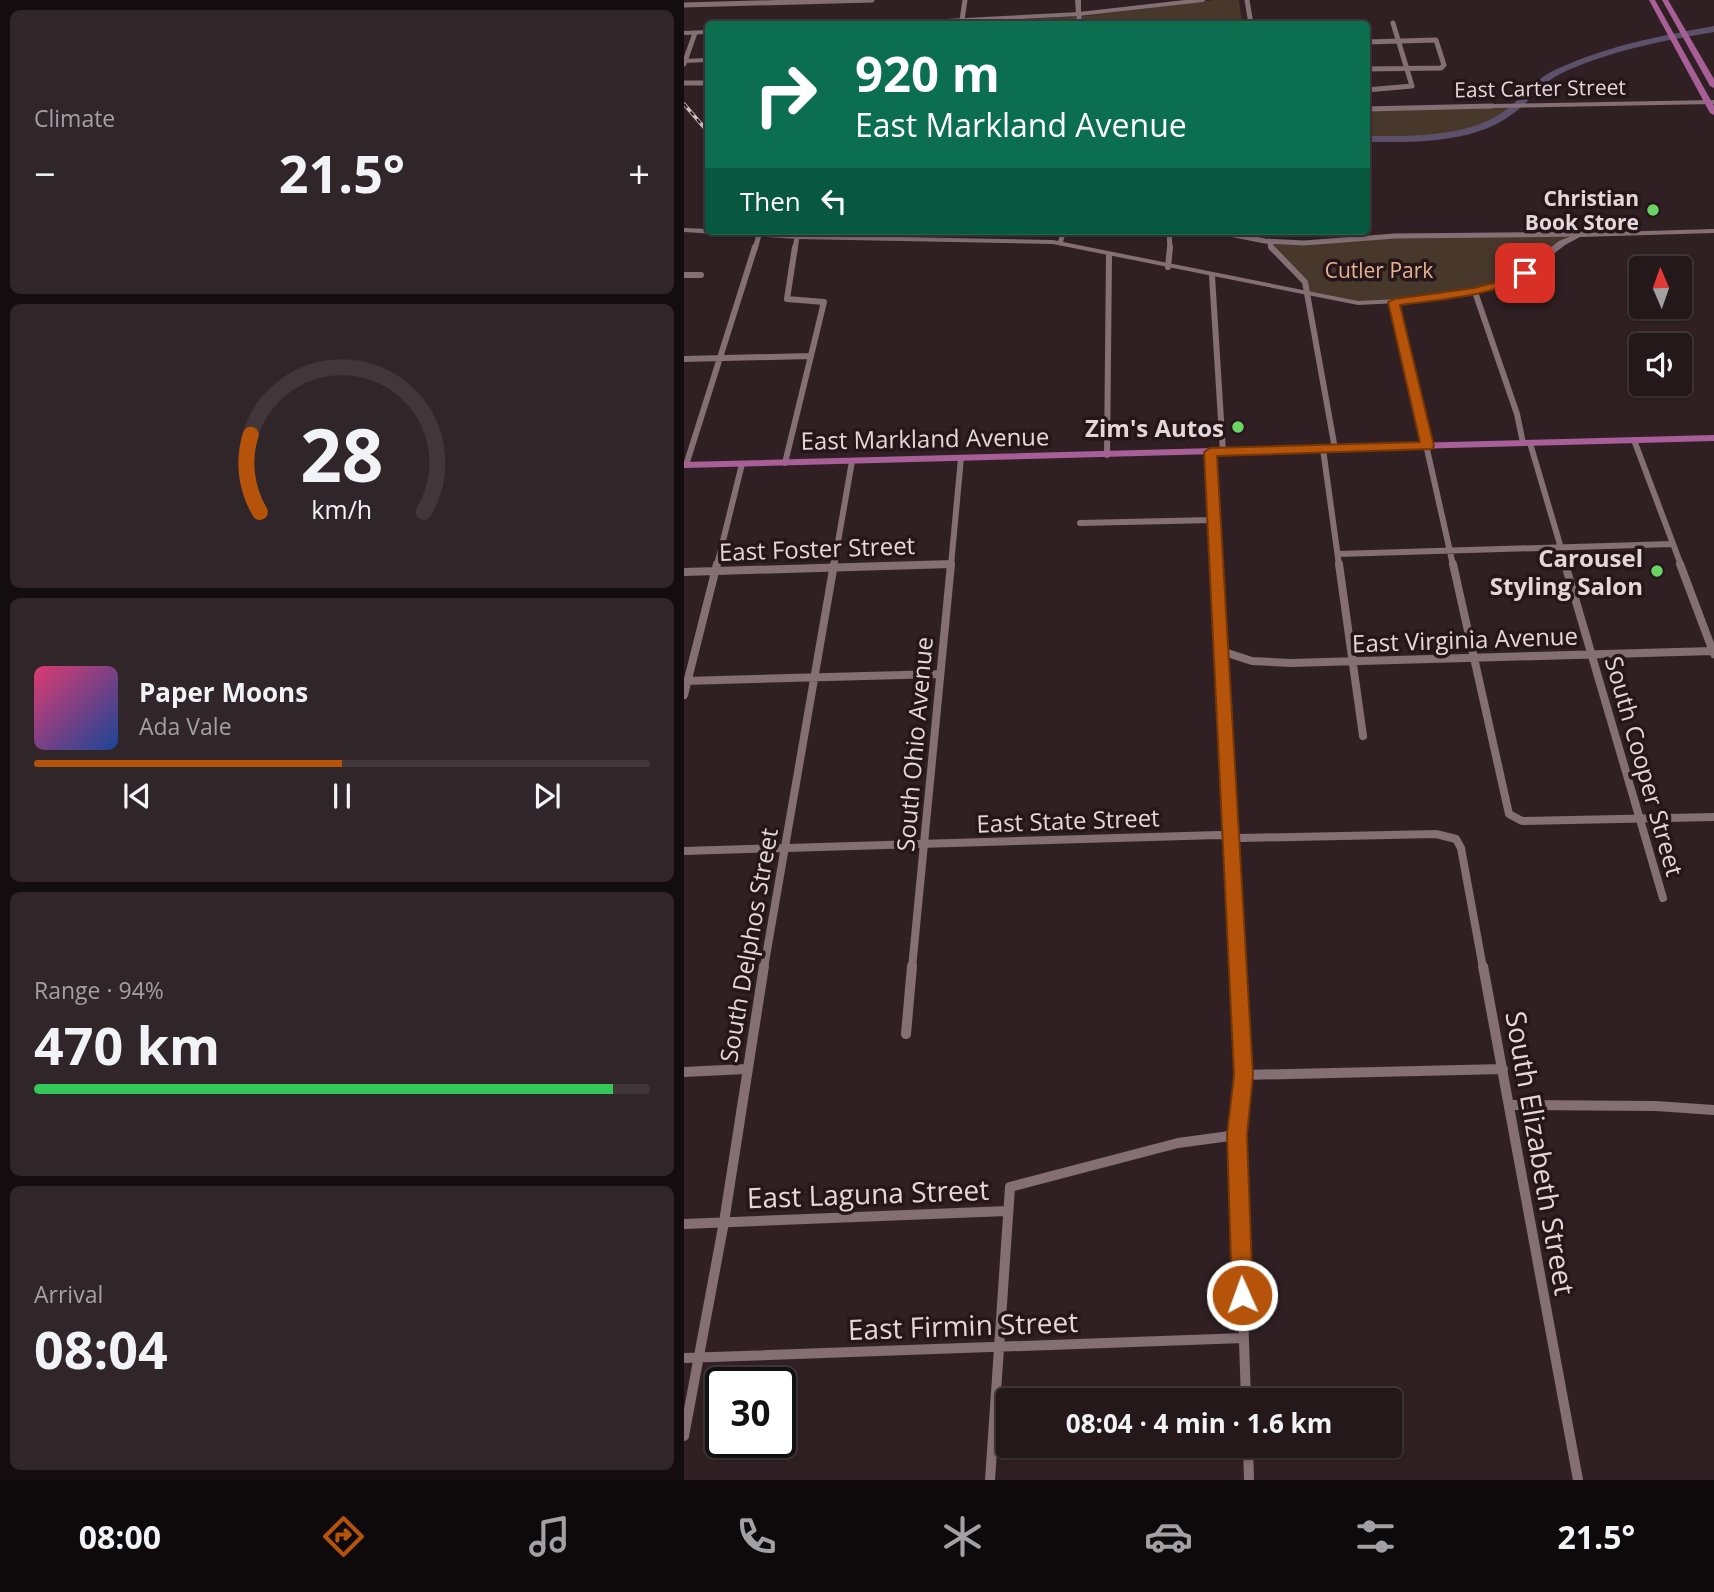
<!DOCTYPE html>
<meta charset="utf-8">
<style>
body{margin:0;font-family:"Open Sans",sans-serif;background:#302528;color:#f1f3f6;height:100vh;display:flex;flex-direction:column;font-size:26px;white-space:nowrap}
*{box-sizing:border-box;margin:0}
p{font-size:23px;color:#a3a0a3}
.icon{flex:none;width:38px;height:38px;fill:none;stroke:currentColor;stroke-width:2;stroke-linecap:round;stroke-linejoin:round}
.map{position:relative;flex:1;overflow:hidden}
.details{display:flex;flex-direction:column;gap:10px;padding:10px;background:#140d0f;width:684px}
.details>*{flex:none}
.hud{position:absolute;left:21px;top:21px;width:665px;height:214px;border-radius:7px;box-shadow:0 2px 5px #0004,0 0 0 2px #41373a;background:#0b6e4f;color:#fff;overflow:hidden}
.needle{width:46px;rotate:358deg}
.buttons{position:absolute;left:945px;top:256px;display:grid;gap:14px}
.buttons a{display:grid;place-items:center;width:63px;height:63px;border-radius:7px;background:#24181b;box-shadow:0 2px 5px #0004,0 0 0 2px #41373a;font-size:35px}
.speed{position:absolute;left:21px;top:1367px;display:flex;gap:14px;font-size:35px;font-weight:700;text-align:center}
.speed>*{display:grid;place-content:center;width:91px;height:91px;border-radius:50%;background:#24181b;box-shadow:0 2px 5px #0004,0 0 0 2px #41373a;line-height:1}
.speed .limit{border:4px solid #111;border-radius:10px;background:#fff;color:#111}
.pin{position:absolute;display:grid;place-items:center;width:60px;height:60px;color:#fff;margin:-30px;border-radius:14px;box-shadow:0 4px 10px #0006}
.me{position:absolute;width:77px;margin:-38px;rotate:358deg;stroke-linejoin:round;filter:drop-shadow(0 0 5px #0008)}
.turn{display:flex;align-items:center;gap:24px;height:147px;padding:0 35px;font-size:32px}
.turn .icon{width:91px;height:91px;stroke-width:2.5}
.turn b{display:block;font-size:49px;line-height:60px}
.then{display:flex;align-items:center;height:66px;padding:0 35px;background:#0003;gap:14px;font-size:26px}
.big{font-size:52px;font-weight:700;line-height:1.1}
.details .tile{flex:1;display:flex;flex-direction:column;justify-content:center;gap:10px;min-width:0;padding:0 24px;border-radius:10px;background:#302528}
.details .dial{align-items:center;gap:0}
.dial svg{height:182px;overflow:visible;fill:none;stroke:#41373a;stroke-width:7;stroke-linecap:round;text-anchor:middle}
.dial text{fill:#f1f3f6;stroke:none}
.song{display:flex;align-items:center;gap:21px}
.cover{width:84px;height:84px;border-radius:10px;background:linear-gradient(135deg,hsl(340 70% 55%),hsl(220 70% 35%))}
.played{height:7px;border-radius:4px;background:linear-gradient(90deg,#b45309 50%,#41373a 50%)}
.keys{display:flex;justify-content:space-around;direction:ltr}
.heat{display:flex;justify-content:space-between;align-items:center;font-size:38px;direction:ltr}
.charge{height:10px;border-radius:5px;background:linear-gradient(90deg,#34c759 94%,#41373a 0)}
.trip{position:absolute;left:312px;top:1388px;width:406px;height:70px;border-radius:7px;background:#24181b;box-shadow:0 2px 5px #0004,0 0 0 2px #41373a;font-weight:700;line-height:70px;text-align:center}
.menu{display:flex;height:112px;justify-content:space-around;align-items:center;background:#0e0a0b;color:#a3a0a3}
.menu .icon{width:49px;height:49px}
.menu .on{color:#b45309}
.menu b{font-size:32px;color:#f1f3f6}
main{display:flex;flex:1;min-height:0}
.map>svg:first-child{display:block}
.green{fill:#48382b}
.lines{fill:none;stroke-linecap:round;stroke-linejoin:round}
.river{fill:#5d506b;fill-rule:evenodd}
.minor-far3{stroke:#836f74;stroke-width:5}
.minor-far2{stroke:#836f74;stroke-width:6}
.minor-far1{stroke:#836f74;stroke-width:8}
.minor{stroke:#836f74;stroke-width:10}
.tertiary{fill:#836f74;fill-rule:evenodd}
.secondary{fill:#836f74;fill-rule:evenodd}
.primary{fill:#a85f97;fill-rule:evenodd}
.rail-casing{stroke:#ccbfc3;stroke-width:3.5}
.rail{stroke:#26161a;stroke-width:2;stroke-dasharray:5;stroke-linecap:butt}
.route{fill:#b45309;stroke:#753606;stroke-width:2}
.poi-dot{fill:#69d464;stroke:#26161a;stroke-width:2.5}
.labels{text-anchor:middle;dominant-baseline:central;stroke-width:7;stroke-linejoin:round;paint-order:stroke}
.far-street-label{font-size:21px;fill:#e3d7da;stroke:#26161a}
.far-poi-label{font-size:21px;font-weight:bold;fill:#e3d7da;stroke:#26161a;text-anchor:end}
.far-park-label{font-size:21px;fill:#e5b48f;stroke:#26161a}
.poi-label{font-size:24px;font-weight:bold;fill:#e3d7da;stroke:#26161a;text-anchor:end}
.street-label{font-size:24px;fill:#e3d7da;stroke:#26161a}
.near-street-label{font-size:28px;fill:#e3d7da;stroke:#26161a}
</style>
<main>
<section class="details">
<div class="tile"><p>Climate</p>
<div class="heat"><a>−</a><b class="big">21.5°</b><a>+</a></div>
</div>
<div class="tile dial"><svg viewBox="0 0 100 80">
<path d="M14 69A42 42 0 1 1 86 69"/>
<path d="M14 69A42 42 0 0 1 10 35" stroke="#b45309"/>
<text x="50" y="56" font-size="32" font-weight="700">28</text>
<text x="50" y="72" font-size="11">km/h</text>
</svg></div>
<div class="tile">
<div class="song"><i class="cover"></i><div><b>Paper Moons</b><p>Ada Vale</p></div></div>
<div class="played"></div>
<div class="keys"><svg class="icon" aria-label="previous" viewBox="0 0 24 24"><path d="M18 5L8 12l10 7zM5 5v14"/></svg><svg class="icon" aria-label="pause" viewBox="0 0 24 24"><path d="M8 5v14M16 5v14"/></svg><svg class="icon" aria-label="next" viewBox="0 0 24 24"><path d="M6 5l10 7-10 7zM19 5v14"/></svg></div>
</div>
<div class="tile"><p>Range · 94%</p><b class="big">470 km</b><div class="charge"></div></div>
<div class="tile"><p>Arrival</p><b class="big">08:04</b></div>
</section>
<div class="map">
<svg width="1030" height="1480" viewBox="0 0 1030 1480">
<rect width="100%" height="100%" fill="#302024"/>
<path class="green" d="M 530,0 L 555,0 L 558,24 L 249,24 L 400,16 Z
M 831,105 C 793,142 732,139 683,139 L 682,109 Z
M 684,237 L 889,237 L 821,283 L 753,298 L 674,303 L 624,295 L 623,289 L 586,244 Z"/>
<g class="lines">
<path class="river" d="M 1030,26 L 1030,32 C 977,41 924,51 876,74 C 856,84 845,103 827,115 C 788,144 729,142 682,142 L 682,136 C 727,136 784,138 822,110 C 839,97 851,79 871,70 C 921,46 976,36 1030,26 Z"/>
<path class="minor-far3" d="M 563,0 L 567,24
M 0,5 L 188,0
M 395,14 L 395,24
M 278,20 L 281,0
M 682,42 L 752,40 L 760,65 L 757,68 L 682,69
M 0,64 L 11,33
M 0,83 L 24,83
M 682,90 L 728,86 L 709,23
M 682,109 L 808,106
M 485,231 L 486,249
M 530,231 L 581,241 L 620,243 L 711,236 L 902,234
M 585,241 L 588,249
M 376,243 L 380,231
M 71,249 L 75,235
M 111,249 L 113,237"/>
<path class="minor-far2" d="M 587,247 L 621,282 L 651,449
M 484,267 L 486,247
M 0,275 L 17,275
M 528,276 L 539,452
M 791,292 L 833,414 L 839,443
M 710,302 L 769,565
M 0,359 L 127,356
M 950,440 L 997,565
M 846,443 L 882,565
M 639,449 L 655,565
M 526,452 L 532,565
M 423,455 L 425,256
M 101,463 L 140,302 L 103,299 L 111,247
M 2,465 L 71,247
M 396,523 L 529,520
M 654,554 L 988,544
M 33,565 L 58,464
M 150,565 L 168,461
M 224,565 L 267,564
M 267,565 L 277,458"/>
<path class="minor-far1" d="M 532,564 L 553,968
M 655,564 L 679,736
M 769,564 L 825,814 L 838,821 L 1030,817
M 881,564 L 979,898
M 996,564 L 1030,654
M 0,572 L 267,564
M 537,651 L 568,661 L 607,663 L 1029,651
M 0,681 L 256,674
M 0,695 L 33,564
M 0,851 L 535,835 L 557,838 L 752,834 L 772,839 L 777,848 L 799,968
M 80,968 L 150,564
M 228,968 L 267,564"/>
<path class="minor" d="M 553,966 L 559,1075 L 553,1135 L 562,1400
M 799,966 L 894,1480
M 222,1034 L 228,966
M 0,1072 L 62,1069
M 559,1075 L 819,1069
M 826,1105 L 972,1106 L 1030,1110
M 0,1224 L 323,1211
M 0,1358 L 560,1338
M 0,1436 L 40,1222 L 80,966
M 564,1446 L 565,1480
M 306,1480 L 326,1187 L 494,1143 L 553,1135"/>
<path class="tertiary" d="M 391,0 L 397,0 L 397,15 L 392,14 Z
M 24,58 L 24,62 L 0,63 L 0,59 Z
M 1030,100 L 1030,104 L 808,108 L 805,106 L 808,104 Z
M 0,228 L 24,229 L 24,231 L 113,235 L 369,240 L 674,301 L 735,298 L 808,285 L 829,277 L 875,241 L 895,233 L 1030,229 L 1030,233 L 896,237 L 881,245 L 835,281 L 813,289 L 735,302 L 674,305 L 369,244 L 113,239 L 0,232 Z"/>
<path class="secondary" d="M 501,0 L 522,0 L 519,2 L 395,16 L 235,24 L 202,24 L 205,22 L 395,12 Z
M 24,30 L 24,34 L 0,35 L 0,31 Z"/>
<path class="primary" d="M 965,0 L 971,0 L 1030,106 L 1030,115 L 1026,113 Z
M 978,0 L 984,0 L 1030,79 L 1030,88 L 1026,86 Z
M 1030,435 L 1030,441 L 0,468 L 0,462 Z"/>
<defs>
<path id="rail" d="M 0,104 L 24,132"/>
</defs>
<use href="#rail" class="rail-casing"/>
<use href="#rail" class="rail"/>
</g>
<path class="route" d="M 841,270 L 846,273 L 845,275 C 805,297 760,299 716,305 L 750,446 L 748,449 L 533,456 L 569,1075 L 563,1135 L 569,1295 L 566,1301 L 558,1304 L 551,1301 L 548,1295 L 543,1135 L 550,1075 L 520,452 L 526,448 L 736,442 L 704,302 L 710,299 L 790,288 L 817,281 Z"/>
<g class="poi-dot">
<circle cx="969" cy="210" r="7"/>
<circle cx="554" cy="427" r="7"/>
<circle cx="973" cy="571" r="7"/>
</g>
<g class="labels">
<g class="far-street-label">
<text transform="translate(856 88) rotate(-1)">East Carter Street</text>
</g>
<g class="far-poi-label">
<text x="955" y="198">Christian<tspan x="955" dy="24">Book Store</tspan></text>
</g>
<g class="far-park-label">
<text x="695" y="270">Cutler Park</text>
</g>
<g class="poi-label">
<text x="540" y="427">Zim's Autos</text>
<text x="959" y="557">Carousel<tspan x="959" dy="28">Styling Salon</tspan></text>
</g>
<g class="street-label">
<text transform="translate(241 438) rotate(-1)">East Markland Avenue</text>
<text transform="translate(133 548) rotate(-2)">East Foster Street</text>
<text transform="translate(781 639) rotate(-2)">East Virginia Avenue</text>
<text transform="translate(230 744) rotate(-85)">South Ohio Avenue</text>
<text transform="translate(961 766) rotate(74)">South Cooper Street</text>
<text transform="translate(384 820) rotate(-2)">East State Street</text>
<text transform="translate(64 945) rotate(-80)">South Delphos Street</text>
</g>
<g class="near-street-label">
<text transform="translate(857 1153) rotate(80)">South Elizabeth Street</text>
<text transform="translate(184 1193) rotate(-2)">East Laguna Street</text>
<text transform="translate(279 1325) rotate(-2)">East Firmin Street</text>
</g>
</g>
</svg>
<div class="buttons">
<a><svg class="needle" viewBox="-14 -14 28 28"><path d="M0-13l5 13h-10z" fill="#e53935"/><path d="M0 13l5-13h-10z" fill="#a3a0a3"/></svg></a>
<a><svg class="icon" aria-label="sound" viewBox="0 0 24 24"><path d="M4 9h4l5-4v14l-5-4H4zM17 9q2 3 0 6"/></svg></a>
</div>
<div class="speed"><div class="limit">30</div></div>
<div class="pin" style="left:841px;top:273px;background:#d93025"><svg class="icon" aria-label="arrive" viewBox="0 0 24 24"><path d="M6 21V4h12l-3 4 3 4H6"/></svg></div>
<svg class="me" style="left:558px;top:1295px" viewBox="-20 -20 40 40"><circle r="17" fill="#b45309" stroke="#fff" stroke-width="3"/><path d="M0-11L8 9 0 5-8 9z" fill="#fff"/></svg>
<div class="trip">08:04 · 4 min · 1.6 km</div>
<div class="hud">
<div class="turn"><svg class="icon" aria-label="right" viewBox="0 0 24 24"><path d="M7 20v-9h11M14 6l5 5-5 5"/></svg><div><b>920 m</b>East Markland Avenue</div></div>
<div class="then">Then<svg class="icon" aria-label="left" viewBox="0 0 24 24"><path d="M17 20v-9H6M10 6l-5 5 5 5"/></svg></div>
</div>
</div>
</main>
<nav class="menu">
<b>08:00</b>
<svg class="icon on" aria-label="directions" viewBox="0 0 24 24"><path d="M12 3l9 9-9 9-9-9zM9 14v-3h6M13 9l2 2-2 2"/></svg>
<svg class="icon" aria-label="music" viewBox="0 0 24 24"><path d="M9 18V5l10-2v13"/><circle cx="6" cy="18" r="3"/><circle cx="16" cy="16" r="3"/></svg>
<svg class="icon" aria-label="phone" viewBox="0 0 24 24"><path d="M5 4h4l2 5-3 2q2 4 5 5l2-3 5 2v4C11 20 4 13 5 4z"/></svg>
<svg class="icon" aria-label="climate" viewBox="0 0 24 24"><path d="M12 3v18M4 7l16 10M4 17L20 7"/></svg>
<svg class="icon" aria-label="car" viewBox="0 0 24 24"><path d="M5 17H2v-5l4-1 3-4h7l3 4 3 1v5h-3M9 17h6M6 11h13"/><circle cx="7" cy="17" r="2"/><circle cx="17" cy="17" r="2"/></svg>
<svg class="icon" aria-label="filters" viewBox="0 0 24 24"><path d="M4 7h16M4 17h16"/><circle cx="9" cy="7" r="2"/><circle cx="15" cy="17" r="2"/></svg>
<b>21.5°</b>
</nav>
